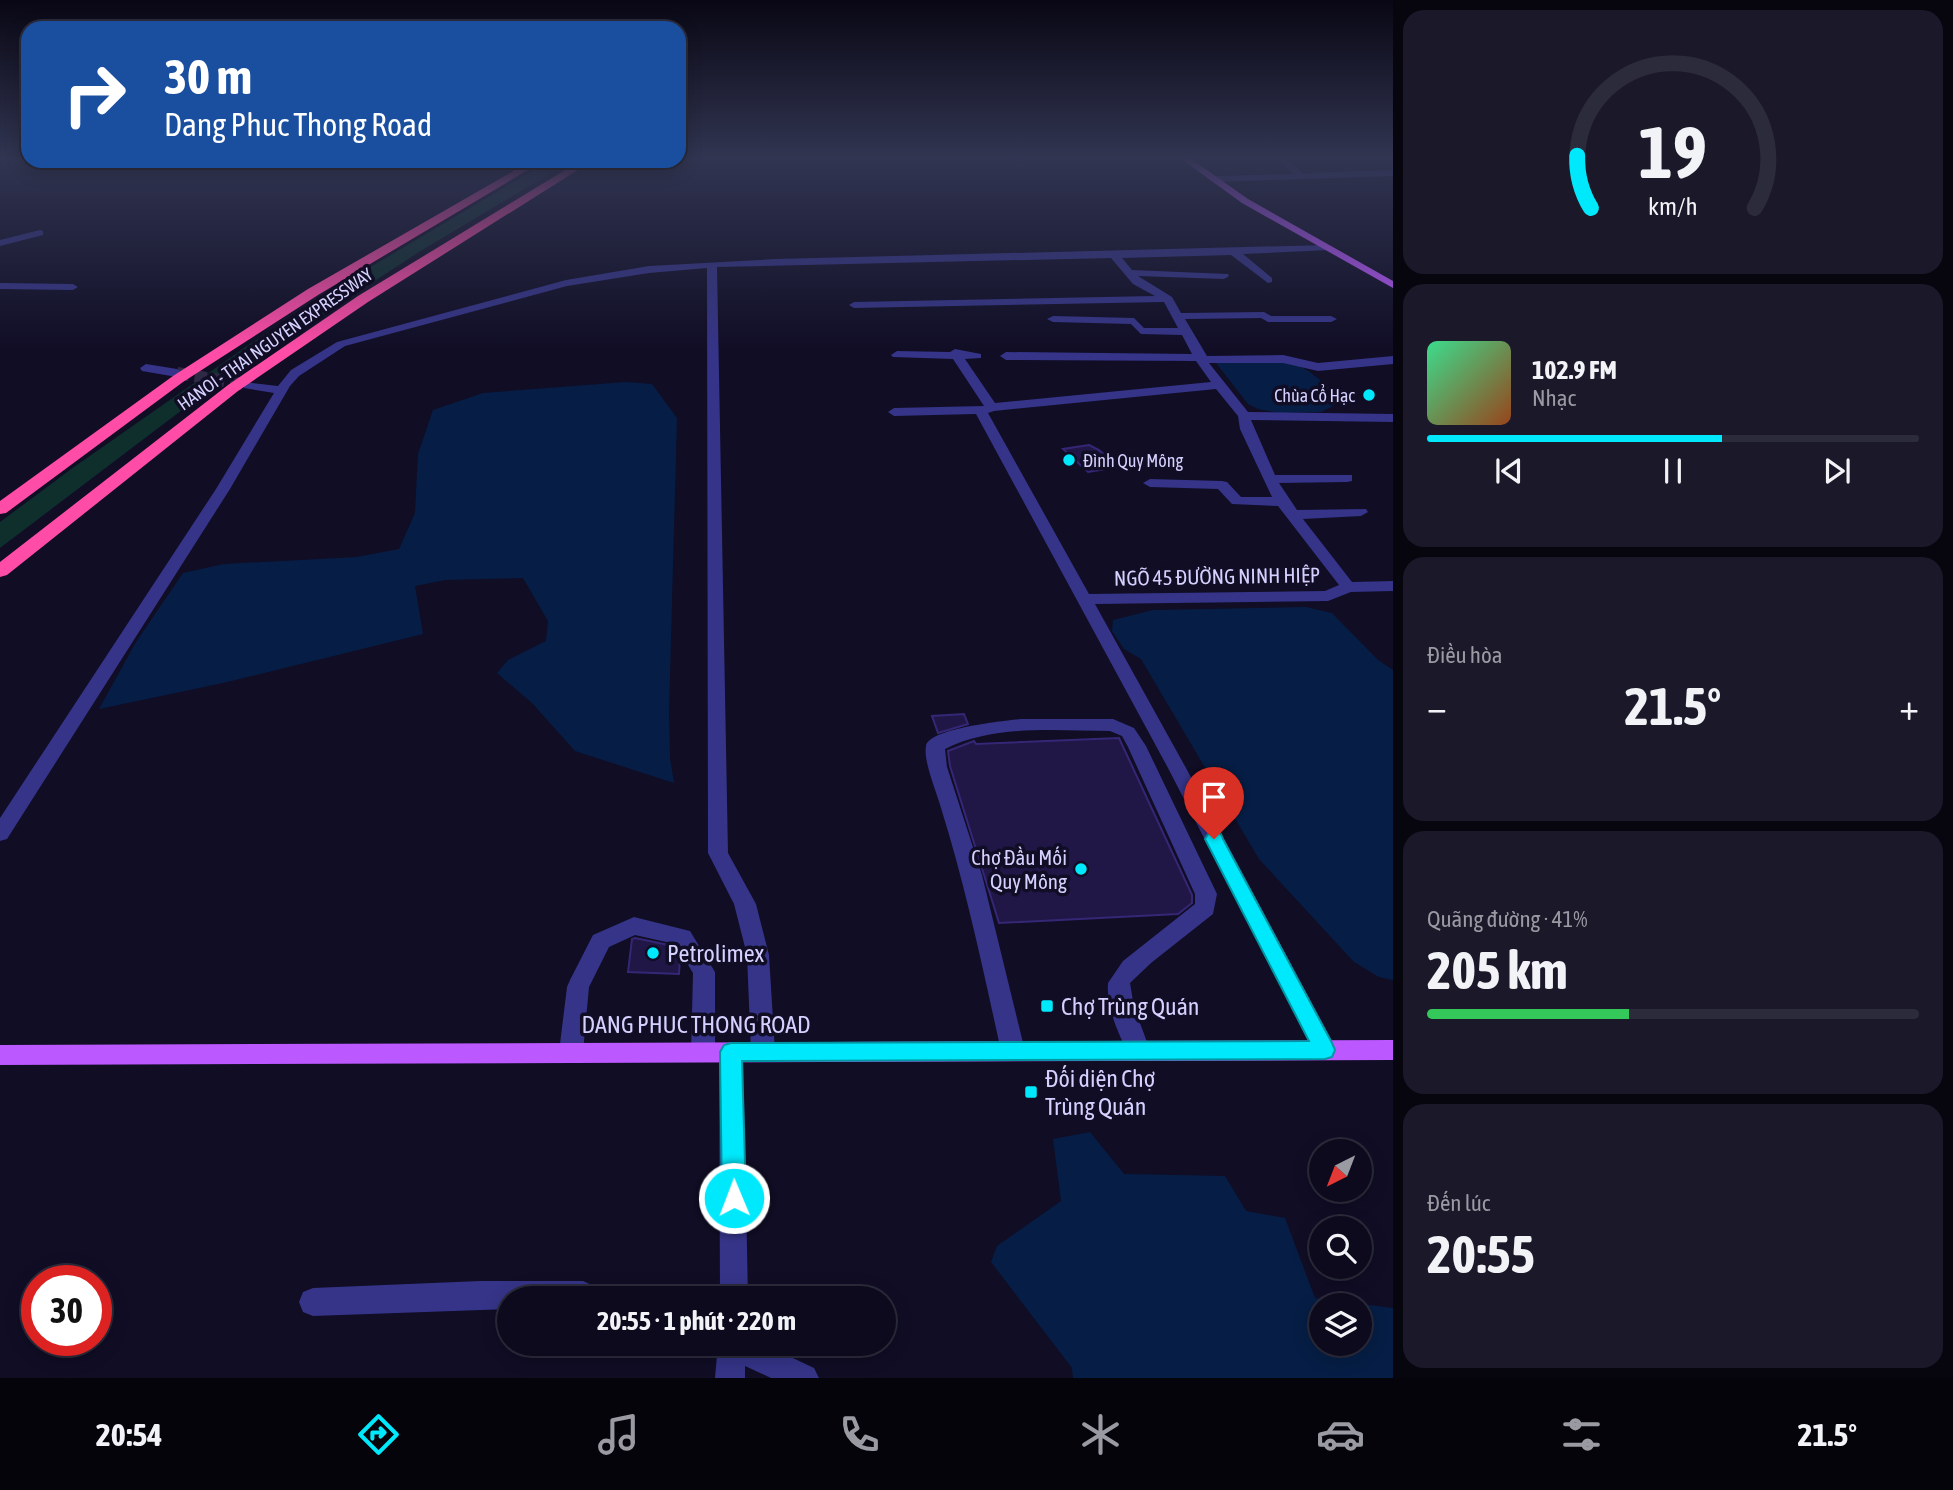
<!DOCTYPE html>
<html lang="vi">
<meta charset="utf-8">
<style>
body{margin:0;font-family:"Asap Condensed",sans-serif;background:#1a1829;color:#f1f3f6;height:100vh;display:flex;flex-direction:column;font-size:26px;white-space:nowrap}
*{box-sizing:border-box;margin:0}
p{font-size:23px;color:#9a9aa3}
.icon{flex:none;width:38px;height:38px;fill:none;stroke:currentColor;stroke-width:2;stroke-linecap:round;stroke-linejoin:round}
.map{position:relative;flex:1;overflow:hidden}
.sheet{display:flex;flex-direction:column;gap:10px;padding:10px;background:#07060f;width:560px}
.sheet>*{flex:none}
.guide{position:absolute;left:21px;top:21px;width:665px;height:147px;border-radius:21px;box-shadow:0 4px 18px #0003,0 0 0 2px #2c2b3b;background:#1a4fa0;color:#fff;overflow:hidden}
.needle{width:46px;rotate:222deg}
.controls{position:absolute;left:1309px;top:1139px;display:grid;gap:14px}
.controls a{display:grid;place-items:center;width:63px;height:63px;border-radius:50%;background:#0c0a1c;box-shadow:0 4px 18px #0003,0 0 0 2px #2c2b3b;font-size:35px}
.speed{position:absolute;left:21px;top:1265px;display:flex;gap:14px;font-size:35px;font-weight:700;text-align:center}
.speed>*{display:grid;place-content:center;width:91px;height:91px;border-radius:50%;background:#0c0a1c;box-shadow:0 4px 18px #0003,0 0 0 2px #2c2b3b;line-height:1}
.speed .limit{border:10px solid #d22;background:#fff;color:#111}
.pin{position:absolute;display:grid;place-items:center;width:60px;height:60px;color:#fff;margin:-72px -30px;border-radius:50% 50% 50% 0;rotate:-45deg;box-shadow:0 0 7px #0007}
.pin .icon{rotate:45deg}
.me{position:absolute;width:77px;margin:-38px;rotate:359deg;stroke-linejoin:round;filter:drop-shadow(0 0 5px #0008)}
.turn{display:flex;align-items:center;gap:24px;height:147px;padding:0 28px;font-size:32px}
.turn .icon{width:91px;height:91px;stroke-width:2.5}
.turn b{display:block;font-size:49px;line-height:60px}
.big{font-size:52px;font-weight:700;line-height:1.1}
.sheet .card{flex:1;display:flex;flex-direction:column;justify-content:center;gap:10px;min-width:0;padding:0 24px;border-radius:21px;background:#1a1829}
.sheet .dial{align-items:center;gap:0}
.dial svg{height:182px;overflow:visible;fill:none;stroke:#2c2b3b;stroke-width:7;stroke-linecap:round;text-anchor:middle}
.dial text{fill:#f1f3f6;stroke:none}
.song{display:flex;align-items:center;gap:21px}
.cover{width:84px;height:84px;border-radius:10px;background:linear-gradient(135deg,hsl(150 70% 55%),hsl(20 70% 35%))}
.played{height:7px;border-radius:4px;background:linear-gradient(90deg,#00e9fc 60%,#2c2b3b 60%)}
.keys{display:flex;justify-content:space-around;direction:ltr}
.heat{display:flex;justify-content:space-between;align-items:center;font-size:38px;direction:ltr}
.charge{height:10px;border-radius:5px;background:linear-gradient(90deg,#34c759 41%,#2c2b3b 0)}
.trip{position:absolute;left:497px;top:1286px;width:399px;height:70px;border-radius:35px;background:#0c0a1c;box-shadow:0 4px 18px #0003,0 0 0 2px #2c2b3b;font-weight:700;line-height:70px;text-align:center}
.dock{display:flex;height:112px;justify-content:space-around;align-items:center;background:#05040b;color:#9a9aa3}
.dock .icon{width:49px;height:49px}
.dock .on{color:#00e9fc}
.dock b{font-size:32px;color:#f1f3f6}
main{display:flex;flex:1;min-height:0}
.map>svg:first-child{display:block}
.green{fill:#0f2f2d}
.water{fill:#061e45;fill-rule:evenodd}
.building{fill:#201747;stroke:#352775;stroke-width:2}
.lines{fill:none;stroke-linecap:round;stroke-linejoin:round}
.minor-tunnel{stroke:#2e2a46;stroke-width:12;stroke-dasharray:12 6;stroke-linecap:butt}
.minor{fill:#353488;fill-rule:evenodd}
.major{fill:#bc58ff;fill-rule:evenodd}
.highway{fill:#ff4ca7;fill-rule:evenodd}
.route{fill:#00e9fc;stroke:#0097a4;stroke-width:2}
.poi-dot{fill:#00e9fc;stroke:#100d25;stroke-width:2.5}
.labels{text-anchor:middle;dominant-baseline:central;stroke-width:7;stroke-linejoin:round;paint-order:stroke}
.far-street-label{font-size:18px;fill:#d5d1ff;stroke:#100d25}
.far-poi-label{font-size:18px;fill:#d5d1ff;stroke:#100d25;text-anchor:end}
.street-label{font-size:21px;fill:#d5d1ff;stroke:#100d25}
.poi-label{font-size:21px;fill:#d5d1ff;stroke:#100d25;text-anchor:end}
.near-poi-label{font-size:24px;fill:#d5d1ff;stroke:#100d25;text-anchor:start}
.near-street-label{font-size:24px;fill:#d5d1ff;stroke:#100d25}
</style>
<main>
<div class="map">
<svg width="1393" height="1378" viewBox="0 0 1393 1378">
<rect width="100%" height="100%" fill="#100d25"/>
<path class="green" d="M 549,161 L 571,161 L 419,252 L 215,385 L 0,548 L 0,522 L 74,467 L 247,346 L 367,269 Z"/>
<path class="water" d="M 1216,363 L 1294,363 L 1310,372 L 1345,400 L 1321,412 L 1279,413 L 1258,409 L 1248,404 Z
M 626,382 L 652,384 L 677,418 L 669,712 L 670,758 L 674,783 L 575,751 L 532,703 L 497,673 L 508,660 L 546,641 L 548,621 L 523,578 L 445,580 L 415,586 L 423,634 L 223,683 L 99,709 L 136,642 L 183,573 L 224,564 L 357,557 L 399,549 L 415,513 L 418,454 L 433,410 L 483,393 Z
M 1306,607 L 1332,613 L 1378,660 L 1393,670 L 1393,980 L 1379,977 L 1354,962 L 1259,859 L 1141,659 L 1124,649 L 1112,631 L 1113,620 L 1153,610 Z
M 1090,1132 L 1124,1174 L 1225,1176 L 1246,1211 L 1285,1218 L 1315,1298 L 1393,1308 L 1393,1378 L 1073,1378 L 1072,1368 L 991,1262 L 997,1246 L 1061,1201 L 1053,1139 ZM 1321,1306 L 1360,1306 L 1360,1344 L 1321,1344 Z"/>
<path class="building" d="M 1089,445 L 1099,450 L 1119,467 L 1088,472 L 1063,449 Z
M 964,714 L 968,724 L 938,733 L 932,716 Z
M 1119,738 L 1192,895 L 1192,903 L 1178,914 L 999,923 L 950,766 L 948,751 L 974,741 L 976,744 Z
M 635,938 L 673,946 L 680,958 L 679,974 L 628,972 L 632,939 Z"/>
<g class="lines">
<path class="minor-tunnel" d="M 177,373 L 248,385"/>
<path class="minor" d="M 1277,158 L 1286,158 L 1302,173 L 1393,170 L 1393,176 L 1215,182 L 1211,179 L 1215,176 L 1293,174 Z
M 40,230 L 43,231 L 43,235 L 0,246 L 0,240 Z
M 1326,245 L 1331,248 L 1329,250 L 1243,254 L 1272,278 L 1272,282 L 1268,283 L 1231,255 L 1122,258 L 1132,270 L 1228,274 L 1229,276 L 1224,279 L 1138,276 L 1172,297 L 1181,313 L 1264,312 L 1271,316 L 1331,316 L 1337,319 L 1331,322 L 1268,322 L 1261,318 L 1185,319 L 1207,356 L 1283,355 L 1318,363 L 1393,356 L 1393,364 L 1318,371 L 1283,363 L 1209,363 L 1248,412 L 1393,414 L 1393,422 L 1251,420 L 1275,475 L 1352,475 L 1352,481 L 1347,482 L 1279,483 L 1297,510 L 1366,509 L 1368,512 L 1361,516 L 1303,519 L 1352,582 L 1393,581 L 1393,591 L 1351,592 L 1328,601 L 1095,604 L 1186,768 L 1333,1043 L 1337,1050 L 1333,1057 L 1325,1060 L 1317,1057 L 1168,768 L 976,414 L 894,416 L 888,412 L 894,408 L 984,406 L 953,359 L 893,357 L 891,355 L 897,351 L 950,352 L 955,349 L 981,354 L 981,358 L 965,359 L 995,403 L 1211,382 L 1196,361 L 1006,360 L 1000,356 L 1006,352 L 1192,354 L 1182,335 L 1141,334 L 1131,324 L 1053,322 L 1047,319 L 1053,316 L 1134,318 L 1144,328 L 1178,328 L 1164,302 L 854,308 L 849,305 L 854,302 L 1155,296 L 1133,284 L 1111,258 L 717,267 L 728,853 L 756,904 L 769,955 L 775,1052 L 771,1059 L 763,1062 L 755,1059 L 751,1052 L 747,955 L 734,904 L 708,853 L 707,268 L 649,273 L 567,286 L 345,346 L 299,376 L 290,386 L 230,489 L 7,839 L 0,841 L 0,818 L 216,489 L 274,393 L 244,388 L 244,382 L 278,386 L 291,370 L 337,342 L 566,280 L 649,266 L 776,259 ZM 1216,389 L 1238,416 L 1240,429 L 1272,497 L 1241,497 L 1227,482 L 1222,481 L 1150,479 L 1143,483 L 1150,487 L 1218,489 L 1232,504 L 1278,506 L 1339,585 L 1325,591 L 1089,594 L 988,413 L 994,411 Z
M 0,283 L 73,284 L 78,287 L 73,290 L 0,289 Z
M 146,364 L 177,369 L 183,373 L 177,377 L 142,371 L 140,368 Z
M 1021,719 L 1113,719 L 1134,728 L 1146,746 L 1217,894 L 1213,914 L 1151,963 L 1130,983 L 1134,1007 L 1150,1050 L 1146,1057 L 1138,1060 L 1130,1057 C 1119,1035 1106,1008 1108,983 L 1123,961 L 1195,904 L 1195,894 L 1128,747 L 1122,736 L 1110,731 C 1056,731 995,724 945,749 L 947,767 L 982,875 L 1025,1051 L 1021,1058 L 1013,1061 L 1005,1058 L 1001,1051 C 983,969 966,888 941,808 C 937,793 923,761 926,746 C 930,728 1005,721 1021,719 Z
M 634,917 L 690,931 L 715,972 L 715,1052 L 711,1059 L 703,1062 L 695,1059 L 691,1052 L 693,973 L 675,944 L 635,935 L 609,947 L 589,987 L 583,1052 L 579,1059 L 571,1062 L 563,1059 L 559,1052 L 567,987 L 570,980 L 593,935 Z
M 731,1042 L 739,1045 L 743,1052 L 748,1298 L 720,1298 L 719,1052 L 723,1045 Z
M 480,1281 L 583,1281 L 598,1288 L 602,1298 L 509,1298 L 509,1309 L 313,1316 L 303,1312 L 299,1302 L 303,1292 L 313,1288 Z
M 718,1344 L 763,1344 L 814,1368 L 819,1378 L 771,1378 L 745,1366 L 745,1378 L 715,1378 Z"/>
<path class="major" d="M 1180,158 L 1190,158 L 1248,199 L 1393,281 L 1393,288 L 1242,203 Z
M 1393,1040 L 1393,1060 L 0,1065 L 0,1045 Z"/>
<path class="highway" d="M 531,161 L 543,161 L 318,295 L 183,382 L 6,513 L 0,514 L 0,501 L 173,376 L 308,289 Z
M 580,161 L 592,161 L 368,302 L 238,391 L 7,575 L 0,577 L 0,562 L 228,385 L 358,296 Z"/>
</g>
<linearGradient id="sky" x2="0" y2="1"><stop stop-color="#090714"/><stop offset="0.45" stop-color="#313551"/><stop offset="1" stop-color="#313551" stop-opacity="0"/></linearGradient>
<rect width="1393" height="351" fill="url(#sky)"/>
<path class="route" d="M 1214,832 L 1221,834 L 1223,839 L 1332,1043 L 1335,1050 L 1332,1057 L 1325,1059 L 742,1061 L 746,1198 L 743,1206 L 734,1210 L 726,1206 L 722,1198 L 720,1052 L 724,1045 L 731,1043 L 1309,1041 L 1205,839 L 1208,834 Z"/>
<g class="poi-dot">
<circle cx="1369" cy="395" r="7"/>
<circle cx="1069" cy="460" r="7"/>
<circle cx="1081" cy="869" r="7"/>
<circle cx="653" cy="953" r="7"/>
<rect x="1040" y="999" width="14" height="14" rx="3.5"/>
<rect x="1024" y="1085" width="14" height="14" rx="3.5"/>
</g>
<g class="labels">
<g class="far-street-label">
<text transform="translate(275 339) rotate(-35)">HANOI - THAI NGUYEN EXPRESSWAY</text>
</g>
<g class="far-poi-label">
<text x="1355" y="395">Chùa Cổ Hạc</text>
<text x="1083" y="460" text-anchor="start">Đình Quy Mông</text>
</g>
<g class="street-label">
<text transform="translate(1217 576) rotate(-1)">NGÕ 45 ĐƯỜNG NINH HIỆP</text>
</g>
<g class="poi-label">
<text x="1067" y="857">Chợ Đầu Mối<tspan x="1067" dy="24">Quy Mông</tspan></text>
</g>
<g class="near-poi-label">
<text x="667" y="953">Petrolimex</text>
<text x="1061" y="1006">Chợ Trùng Quán</text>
<text x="1045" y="1078">Đối diện Chợ<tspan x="1045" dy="28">Trùng Quán</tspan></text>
</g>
<g class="near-street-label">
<text x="696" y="1024">DANG PHUC THONG ROAD</text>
</g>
</g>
</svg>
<div class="controls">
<a><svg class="needle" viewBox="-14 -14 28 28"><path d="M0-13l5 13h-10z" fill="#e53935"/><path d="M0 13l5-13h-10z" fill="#9a9aa3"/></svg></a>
<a><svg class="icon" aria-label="search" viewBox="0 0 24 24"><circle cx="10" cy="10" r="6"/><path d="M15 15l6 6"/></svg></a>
<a><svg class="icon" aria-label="layers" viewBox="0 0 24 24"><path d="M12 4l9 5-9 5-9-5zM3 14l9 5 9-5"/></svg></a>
</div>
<div class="speed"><div class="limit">30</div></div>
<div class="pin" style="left:1214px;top:839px;background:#d93025"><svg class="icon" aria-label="arrive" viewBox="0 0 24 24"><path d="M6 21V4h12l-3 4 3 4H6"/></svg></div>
<svg class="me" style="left:734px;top:1198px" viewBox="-20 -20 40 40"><circle r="17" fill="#00e9fc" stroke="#fff" stroke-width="3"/><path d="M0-11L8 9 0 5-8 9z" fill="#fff"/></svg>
<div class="trip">20:55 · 1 phút · 220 m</div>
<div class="guide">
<div class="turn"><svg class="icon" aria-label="right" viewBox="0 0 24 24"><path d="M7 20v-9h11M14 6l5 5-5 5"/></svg><div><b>30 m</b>Dang Phuc Thong Road</div></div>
</div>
</div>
<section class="sheet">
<div class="card dial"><svg viewBox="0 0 100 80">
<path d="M14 69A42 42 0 1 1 86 69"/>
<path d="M14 69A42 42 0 0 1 8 46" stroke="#00e9fc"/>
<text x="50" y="56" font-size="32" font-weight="700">19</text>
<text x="50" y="72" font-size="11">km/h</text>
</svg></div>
<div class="card">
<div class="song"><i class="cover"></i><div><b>102.9 FM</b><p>Nhạc</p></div></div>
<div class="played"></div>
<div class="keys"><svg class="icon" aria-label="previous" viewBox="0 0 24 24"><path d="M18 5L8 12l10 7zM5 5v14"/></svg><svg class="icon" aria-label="pause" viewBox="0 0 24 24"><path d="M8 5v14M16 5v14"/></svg><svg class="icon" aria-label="next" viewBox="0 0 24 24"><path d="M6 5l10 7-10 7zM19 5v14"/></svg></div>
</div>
<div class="card"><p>Điều hòa</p>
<div class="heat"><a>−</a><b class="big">21.5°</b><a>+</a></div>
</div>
<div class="card"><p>Quãng đường · 41%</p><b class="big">205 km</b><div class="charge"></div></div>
<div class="card"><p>Đến lúc</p><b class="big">20:55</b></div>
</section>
</main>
<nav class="dock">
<b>20:54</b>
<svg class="icon on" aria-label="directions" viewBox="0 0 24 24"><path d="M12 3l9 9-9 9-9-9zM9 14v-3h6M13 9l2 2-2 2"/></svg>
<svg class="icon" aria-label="music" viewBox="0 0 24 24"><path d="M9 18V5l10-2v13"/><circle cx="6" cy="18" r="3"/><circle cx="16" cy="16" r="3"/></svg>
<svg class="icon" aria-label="phone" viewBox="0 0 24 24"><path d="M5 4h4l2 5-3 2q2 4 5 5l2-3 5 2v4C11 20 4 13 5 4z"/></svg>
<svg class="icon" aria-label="climate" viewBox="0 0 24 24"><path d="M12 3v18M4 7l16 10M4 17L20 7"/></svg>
<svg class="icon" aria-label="car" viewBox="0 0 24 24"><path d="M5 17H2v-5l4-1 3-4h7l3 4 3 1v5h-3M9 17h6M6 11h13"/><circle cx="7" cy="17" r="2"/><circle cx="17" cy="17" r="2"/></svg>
<svg class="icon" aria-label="filters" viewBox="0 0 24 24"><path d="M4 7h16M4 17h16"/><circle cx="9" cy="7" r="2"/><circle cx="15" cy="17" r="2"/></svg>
<b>21.5°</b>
</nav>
